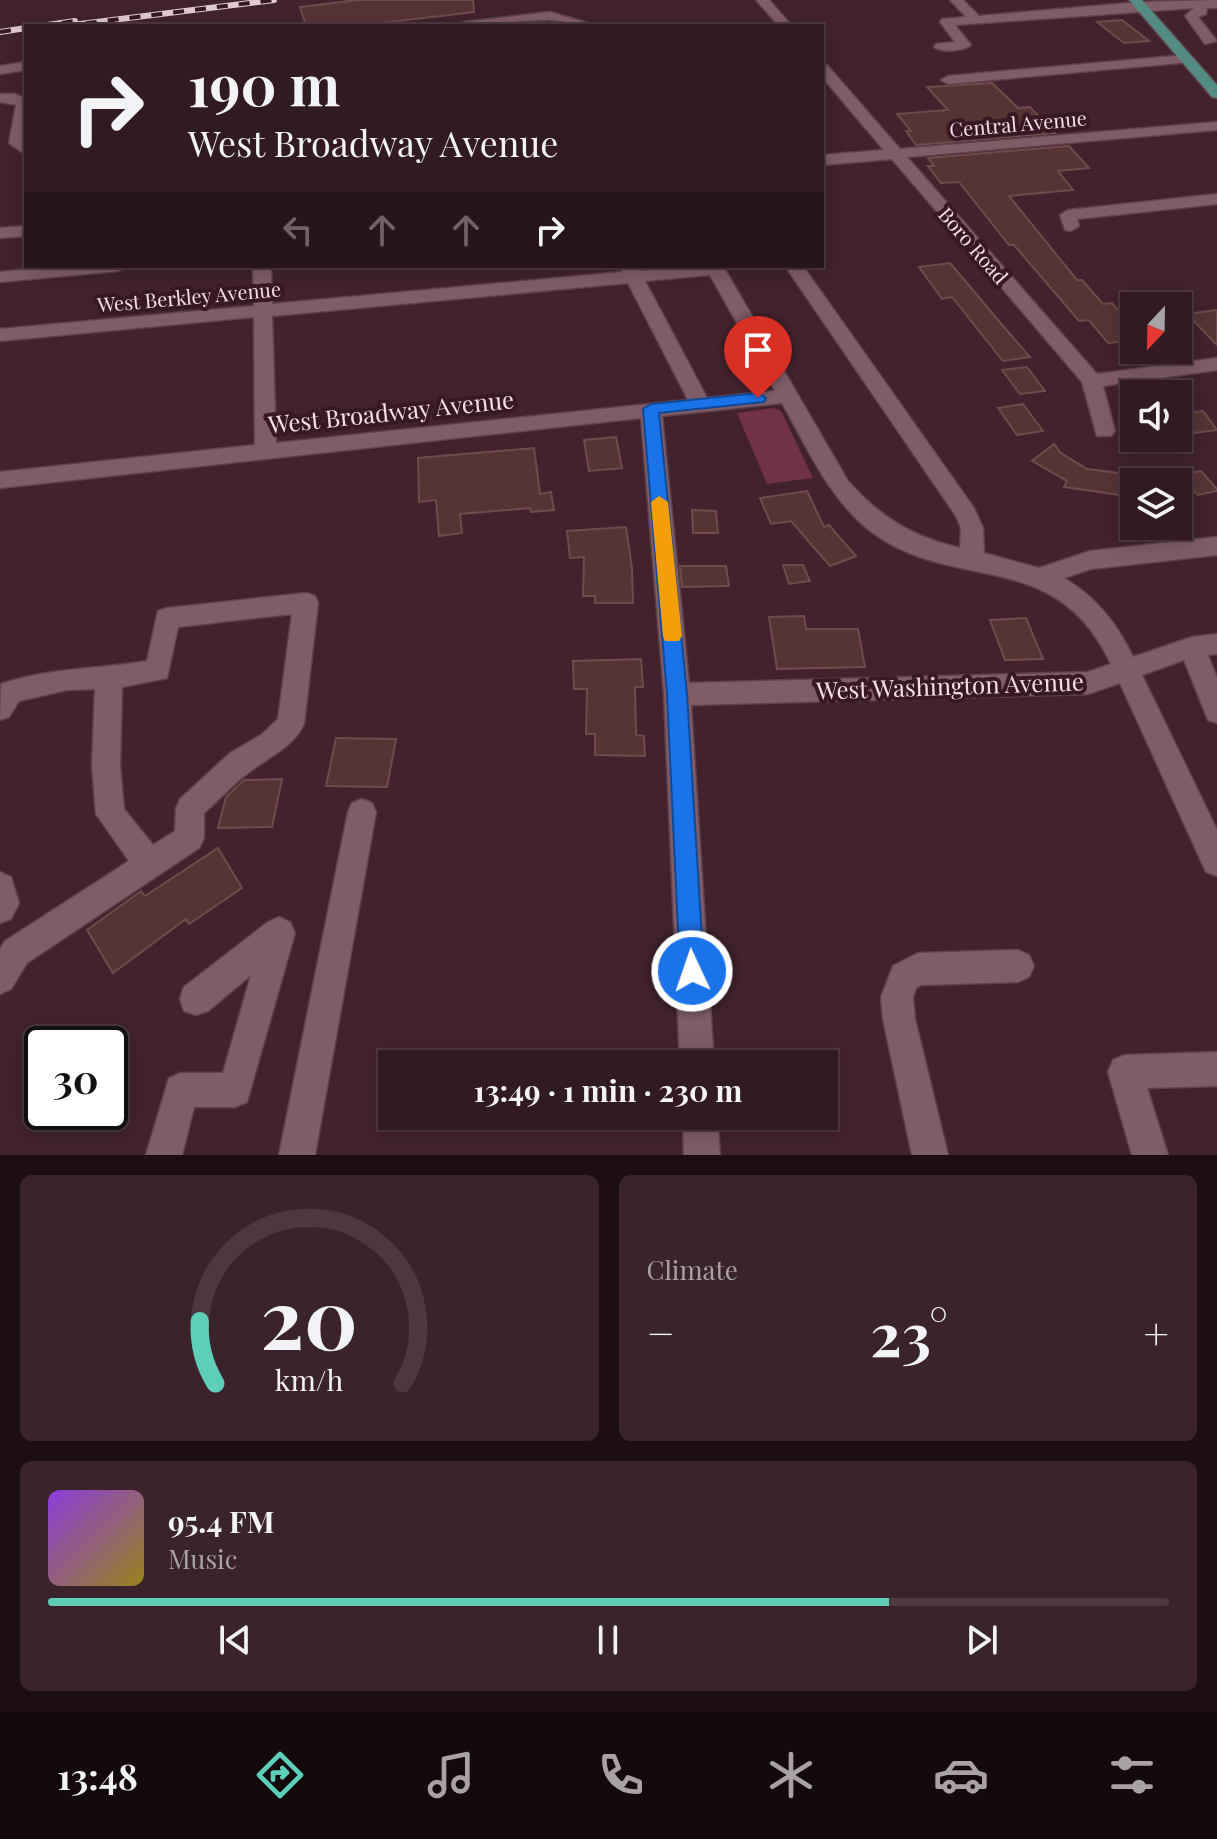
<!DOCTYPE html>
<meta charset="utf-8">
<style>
body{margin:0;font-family:"Playfair Display",serif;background:#3a232a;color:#f1f3f6;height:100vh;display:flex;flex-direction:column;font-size:30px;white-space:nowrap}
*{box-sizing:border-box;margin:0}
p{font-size:26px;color:#a8a1a5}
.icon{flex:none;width:44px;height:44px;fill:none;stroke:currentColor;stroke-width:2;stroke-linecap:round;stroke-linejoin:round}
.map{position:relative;height:1155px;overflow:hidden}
.details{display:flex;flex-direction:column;gap:20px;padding:20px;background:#1c0e13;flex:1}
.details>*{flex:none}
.hud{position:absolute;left:24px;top:24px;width:800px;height:244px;border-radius:0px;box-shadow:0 4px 20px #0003,0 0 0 2px #4d3840;background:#321a22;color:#f1f3f6;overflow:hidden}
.needle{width:52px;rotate:202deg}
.controls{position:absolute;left:1120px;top:292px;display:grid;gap:16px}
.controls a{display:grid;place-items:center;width:72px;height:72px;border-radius:0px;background:#321a22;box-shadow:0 4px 20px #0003,0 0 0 2px #4d3840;font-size:40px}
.speed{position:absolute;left:24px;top:1026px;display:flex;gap:16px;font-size:40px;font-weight:700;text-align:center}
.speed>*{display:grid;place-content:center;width:104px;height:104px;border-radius:50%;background:#321a22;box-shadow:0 4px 20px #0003,0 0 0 2px #4d3840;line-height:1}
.speed .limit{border:4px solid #111;border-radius:12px;background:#fff;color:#111}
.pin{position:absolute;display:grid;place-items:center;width:68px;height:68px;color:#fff;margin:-82px -34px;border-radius:50% 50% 50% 0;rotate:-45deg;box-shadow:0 0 8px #0007}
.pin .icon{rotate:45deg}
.me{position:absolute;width:88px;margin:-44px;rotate:357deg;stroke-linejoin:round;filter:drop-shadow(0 0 6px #0008)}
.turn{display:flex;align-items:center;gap:28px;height:168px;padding:0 32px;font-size:36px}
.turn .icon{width:104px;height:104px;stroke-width:2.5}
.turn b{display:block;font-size:56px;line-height:68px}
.lanes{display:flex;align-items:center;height:76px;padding:0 32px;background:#0003;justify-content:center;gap:40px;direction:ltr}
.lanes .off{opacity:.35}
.big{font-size:60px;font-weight:700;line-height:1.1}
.details .tile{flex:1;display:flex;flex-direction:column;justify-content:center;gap:12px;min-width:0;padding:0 28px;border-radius:12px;background:#3a232a}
.details .dial{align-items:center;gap:0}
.dial svg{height:208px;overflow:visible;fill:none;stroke:#4d3840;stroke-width:7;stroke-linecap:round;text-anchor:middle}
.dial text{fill:#f1f3f6;stroke:none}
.song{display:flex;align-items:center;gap:24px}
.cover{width:96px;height:96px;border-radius:12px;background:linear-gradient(135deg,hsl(270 70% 55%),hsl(50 70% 35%))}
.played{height:8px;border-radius:4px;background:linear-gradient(90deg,#5eceb8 75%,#4d3840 75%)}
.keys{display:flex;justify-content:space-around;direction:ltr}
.heat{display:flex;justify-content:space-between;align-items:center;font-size:44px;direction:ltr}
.details .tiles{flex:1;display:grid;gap:20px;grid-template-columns:1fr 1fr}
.tile:last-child{grid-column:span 2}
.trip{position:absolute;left:378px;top:1050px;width:460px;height:80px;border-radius:0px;background:#321a22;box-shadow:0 4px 20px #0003,0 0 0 2px #4d3840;font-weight:700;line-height:80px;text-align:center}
.dock{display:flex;height:128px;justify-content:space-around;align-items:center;background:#140a0e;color:#a8a1a5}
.dock .icon{width:56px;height:56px}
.dock .selected{color:#5eceb8}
.dock b{font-size:36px;color:#f1f3f6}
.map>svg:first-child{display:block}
.green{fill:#713149}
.building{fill:#573434;stroke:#704b4b;stroke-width:2}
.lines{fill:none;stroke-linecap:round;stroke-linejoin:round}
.minor-casing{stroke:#5d414b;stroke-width:3}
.major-casing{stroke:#5d414b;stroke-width:3}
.minor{fill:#805c67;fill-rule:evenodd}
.major{fill:#548b83;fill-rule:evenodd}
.rail-casing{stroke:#e1cad2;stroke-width:6}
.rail{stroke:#371823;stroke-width:4;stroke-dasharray:11;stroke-linecap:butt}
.route{fill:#1a73e8;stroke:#114b97;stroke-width:2}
.slow{fill:#f59e0b}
.labels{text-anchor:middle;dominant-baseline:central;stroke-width:8;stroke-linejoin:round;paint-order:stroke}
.far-street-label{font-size:20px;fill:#f5dfe6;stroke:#371823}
.street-label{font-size:24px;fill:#f5dfe6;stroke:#371823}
</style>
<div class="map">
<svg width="1217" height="1155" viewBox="0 0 1217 1155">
<rect width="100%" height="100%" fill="#42222d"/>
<path class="green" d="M 774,408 L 781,411 L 813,478 L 767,484 L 737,413 Z"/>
<path class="building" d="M 357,0 L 473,0 L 474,12 L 355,26 L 306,26 L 300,7 Z
M 1122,20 L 1149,41 L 1124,43 L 1097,22 Z
M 992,83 L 1018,108 L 1030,107 L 1055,133 L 916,145 L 906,131 L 911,131 L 897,114 L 948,110 L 927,87 Z
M 1069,146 L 1089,168 L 1058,171 L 1073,190 L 1009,196 L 1077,280 L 1082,280 L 1103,304 L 1112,303 L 1134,329 L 1134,340 L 1108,343 L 1089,320 L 1079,321 L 1014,245 L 1009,245 L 959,182 L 941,183 L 928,166 L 934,166 L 928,158 Z
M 950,263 L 1004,327 L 1030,357 L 1003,361 L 952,297 L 942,299 L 919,267 Z
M 1217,310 L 1217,345 L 1187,314 Z
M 1027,367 L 1045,391 L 1020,394 L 1002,370 Z
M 1023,404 L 1043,431 L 1017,435 L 998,408 Z
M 1203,411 L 1217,430 L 1178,435 L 1178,414 Z
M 616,437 L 622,468 L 589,471 L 584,440 Z
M 1054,444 L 1061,453 L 1087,469 L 1134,475 L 1134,497 L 1064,487 L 1067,481 L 1032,461 Z
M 534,448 L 540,494 L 551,492 L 554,510 L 531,512 L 530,508 L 460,514 L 462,533 L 439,536 L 436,500 L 419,502 L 418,458 Z
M 1201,471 L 1217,489 L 1217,491 L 1198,495 L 1178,475 Z
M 807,491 L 824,527 L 829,525 L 856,556 L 830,566 L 791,521 L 771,524 L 760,498 Z
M 692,510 L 716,511 L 718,533 L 693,533 Z
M 626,527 L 632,568 L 633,603 L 595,603 L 595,596 L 583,596 L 584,557 L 570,558 L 567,531 Z
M 783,565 L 803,565 L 810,581 L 789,584 Z
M 680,566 L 726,566 L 729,586 L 682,587 Z
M 804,616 L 806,629 L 858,629 L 865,667 L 777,669 L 769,617 Z
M 1026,618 L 1043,659 L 1005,660 L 990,620 Z
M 641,659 L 643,687 L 635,687 L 636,735 L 644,736 L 645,756 L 595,755 L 595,734 L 586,734 L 587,689 L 574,689 L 573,661 Z
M 336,738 L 396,739 L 387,787 L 326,786 Z
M 282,779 L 272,827 L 218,828 L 226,797 L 244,780 Z
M 218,848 L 242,888 L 189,924 L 186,919 L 113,973 L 87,930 L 141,891 L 145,896 Z"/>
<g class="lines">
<defs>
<path id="minor" d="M 756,0 L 769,0 L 792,26 L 779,26 Z
M 950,0 L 963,0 L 979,16 L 1141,2 L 1217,0 L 1217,8 L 1207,8 L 1206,14 L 1198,17 L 1217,41 L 1205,44 L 1185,16 L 1194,8 L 955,25 L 971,45 C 963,51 942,53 934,47 L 936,44 L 955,42 L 940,22 L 942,19 L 966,17 Z
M 550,12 L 598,26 C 581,26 564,20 548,20 C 518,20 488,26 458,26 L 464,22 Z
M 1186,55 L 1193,59 L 1191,62 L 948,84 L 941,80 L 948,76 Z
M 26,62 L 26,70 L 0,74 L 0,66 Z
M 822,64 L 827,65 L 900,149 L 1217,122 L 1217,130 L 907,157 L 1097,374 L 1217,358 L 1217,370 L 1103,386 L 1115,431 L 1111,436 L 1097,436 L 1082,382 L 892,159 L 822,165 L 822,155 L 884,150 L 822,77 Z
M 0,94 L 15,94 L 26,99 L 26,155 L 9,143 L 16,105 L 0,102 Z
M 1217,194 L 1217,204 L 1077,219 L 1079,226 L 1071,231 L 1065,230 L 1060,215 L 1068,210 Z
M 26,226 L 26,236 L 0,238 L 0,228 Z
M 61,266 L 127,266 L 118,271 L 0,282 L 0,272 Z
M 253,266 L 271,266 L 272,304 L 622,272 L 619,266 L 637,266 L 639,271 L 723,266 L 848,481 C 880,517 912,537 960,548 L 961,528 L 956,516 L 785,266 L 803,266 L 974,508 L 983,528 L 984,553 L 1039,568 L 1090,551 L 1217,537 L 1217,555 L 1091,569 L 1064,578 C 1096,597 1117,623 1133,657 L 1192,637 L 1217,634 L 1217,654 L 1208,655 L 1217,678 L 1217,723 L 1208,720 L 1184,660 L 1142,675 L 1217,830 L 1217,876 L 1206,872 L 1120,683 L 1088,694 L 691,705 L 714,1064 L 680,1064 L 664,694 L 641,418 L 0,488 L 0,472 L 255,445 L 254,317 L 0,341 L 0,329 L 254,306 ZM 710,275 L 775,391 L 707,398 L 645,281 ZM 628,283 L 688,400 L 276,443 L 272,316 ZM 782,403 C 808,449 830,501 873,533 C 957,594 1056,546 1111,664 L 1088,672 L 689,683 L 662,416 Z
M 306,593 L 315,596 L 318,603 L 304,724 C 294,746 271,756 252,770 C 235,782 220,799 204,813 L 204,838 L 199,848 L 27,963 L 11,989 L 0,994 L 0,949 L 5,941 L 129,861 L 96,814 L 92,766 L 95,689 L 67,690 L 19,701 L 9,717 L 0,720 L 1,684 C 48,668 98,669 147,661 L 158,611 L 167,608 ZM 292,614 L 278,719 L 261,735 L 230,753 L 180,799 L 176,808 L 175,831 L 153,845 L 124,809 L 120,766 L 122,687 L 167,678 L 178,627 Z
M 362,799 L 372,803 L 376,812 L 315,1155 L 279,1155 L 348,812 L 352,803 Z
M 0,872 L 11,877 L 19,903 L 11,919 L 0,923 Z
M 279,917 L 290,922 L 295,933 L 247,1102 L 235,1107 L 194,1107 L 182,1155 L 146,1155 L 169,1078 L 181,1073 L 223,1073 L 251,975 L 208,1011 L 196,1015 L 184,1011 L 180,999 L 184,987 L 268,922 Z
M 1018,950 L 1029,955 L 1034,966 L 1029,977 L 1018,982 L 921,985 L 916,988 L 913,997 L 915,1019 L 948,1155 L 912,1155 L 883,1019 L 881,997 L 893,966 L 918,953 Z
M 1217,1052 L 1217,1086 L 1147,1088 L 1168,1155 L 1132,1155 L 1108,1072 L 1113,1060 L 1125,1055 Z
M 683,1116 L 717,1116 L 720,1155 L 684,1155 Z"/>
<path id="major" d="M 1129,0 L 1142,0 L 1217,85 L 1217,98 L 1212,97 Z"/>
</defs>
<use href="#minor" class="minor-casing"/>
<use href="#major" class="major-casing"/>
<use href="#minor" class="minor"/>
<use href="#major" class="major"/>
<defs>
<path id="rail" d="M 40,26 L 75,21
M 64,26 L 274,0
M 0,32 L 26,28"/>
</defs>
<use href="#rail" class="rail-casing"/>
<use href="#rail" class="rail"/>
</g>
<path class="route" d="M 758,393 L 766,398 L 764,402 L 659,413 L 687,694 L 704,971 L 701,980 L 692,984 L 684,980 L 680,971 L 667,694 L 643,409 L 651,404 Z"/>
<path class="slow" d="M 659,496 L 668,502 L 682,636 L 679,641 L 665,641 L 663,636 L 651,502 Z"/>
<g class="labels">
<g class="far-street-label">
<text transform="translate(1018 123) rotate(-5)">Central Avenue</text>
<text transform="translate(974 245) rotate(49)">Boro Road</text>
<text transform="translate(189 296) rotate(-5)">West Berkley Avenue</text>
</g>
<g class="street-label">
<text transform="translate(391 411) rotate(-6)">West Broadway Avenue</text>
<text transform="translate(950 685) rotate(-2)">West Washington Avenue</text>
</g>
</g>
</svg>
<div class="controls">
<a><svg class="needle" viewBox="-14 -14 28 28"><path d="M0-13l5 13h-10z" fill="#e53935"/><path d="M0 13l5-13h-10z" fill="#a8a1a5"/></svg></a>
<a><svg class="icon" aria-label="sound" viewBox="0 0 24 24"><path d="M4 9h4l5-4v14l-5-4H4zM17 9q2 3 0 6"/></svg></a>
<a><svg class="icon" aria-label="layers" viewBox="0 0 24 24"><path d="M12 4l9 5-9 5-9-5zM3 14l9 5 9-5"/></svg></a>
</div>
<div class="speed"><div class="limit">30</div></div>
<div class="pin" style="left:758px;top:398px;background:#d93025"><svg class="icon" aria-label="arrive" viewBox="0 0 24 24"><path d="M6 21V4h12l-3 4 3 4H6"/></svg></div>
<svg class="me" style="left:692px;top:971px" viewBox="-20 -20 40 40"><circle r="17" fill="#1a73e8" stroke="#fff" stroke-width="3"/><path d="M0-11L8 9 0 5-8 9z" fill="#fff"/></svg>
<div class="trip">13:49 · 1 min · 230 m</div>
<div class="hud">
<div class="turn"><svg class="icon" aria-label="right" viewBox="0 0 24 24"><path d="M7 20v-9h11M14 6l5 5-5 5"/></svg><div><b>190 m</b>West Broadway Avenue</div></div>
<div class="lanes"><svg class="icon off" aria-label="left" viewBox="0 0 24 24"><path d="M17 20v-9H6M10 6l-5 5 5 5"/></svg><svg class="icon off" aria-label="ahead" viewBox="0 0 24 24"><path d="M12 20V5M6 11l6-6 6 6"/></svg><svg class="icon off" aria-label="ahead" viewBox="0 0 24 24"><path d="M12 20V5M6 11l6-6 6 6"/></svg><svg class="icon" aria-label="right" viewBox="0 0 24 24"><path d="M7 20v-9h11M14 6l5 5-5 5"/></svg></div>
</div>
</div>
<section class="details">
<div class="tiles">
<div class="tile dial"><svg viewBox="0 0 100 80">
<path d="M14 69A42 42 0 1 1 86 69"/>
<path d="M14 69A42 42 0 0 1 8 45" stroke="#5eceb8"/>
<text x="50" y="56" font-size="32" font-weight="700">20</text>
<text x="50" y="72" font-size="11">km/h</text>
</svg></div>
<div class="tile"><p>Climate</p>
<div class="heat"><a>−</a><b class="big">23°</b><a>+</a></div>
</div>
<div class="tile">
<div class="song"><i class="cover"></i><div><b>95.4 FM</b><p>Music</p></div></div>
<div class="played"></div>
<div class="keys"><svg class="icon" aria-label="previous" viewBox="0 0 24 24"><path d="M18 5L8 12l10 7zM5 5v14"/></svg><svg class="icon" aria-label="pause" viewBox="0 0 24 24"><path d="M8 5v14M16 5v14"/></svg><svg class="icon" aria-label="next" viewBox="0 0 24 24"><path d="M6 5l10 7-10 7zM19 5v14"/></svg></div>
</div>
</div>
</section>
<nav class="dock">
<b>13:48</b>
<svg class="icon selected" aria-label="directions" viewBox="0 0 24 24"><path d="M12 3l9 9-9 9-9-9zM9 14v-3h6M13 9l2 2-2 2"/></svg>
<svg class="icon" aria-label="music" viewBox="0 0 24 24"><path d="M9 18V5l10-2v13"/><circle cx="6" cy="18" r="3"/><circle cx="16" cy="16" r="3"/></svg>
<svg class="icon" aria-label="phone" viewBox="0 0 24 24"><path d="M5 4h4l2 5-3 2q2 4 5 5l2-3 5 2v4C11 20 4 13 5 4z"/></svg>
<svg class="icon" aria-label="climate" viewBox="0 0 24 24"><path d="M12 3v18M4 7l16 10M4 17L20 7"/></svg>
<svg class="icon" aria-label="car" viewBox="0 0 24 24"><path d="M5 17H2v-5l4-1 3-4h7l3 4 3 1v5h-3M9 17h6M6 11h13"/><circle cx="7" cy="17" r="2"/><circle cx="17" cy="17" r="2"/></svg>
<svg class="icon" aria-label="filters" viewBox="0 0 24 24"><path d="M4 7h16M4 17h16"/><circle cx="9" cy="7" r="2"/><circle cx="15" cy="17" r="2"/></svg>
</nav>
